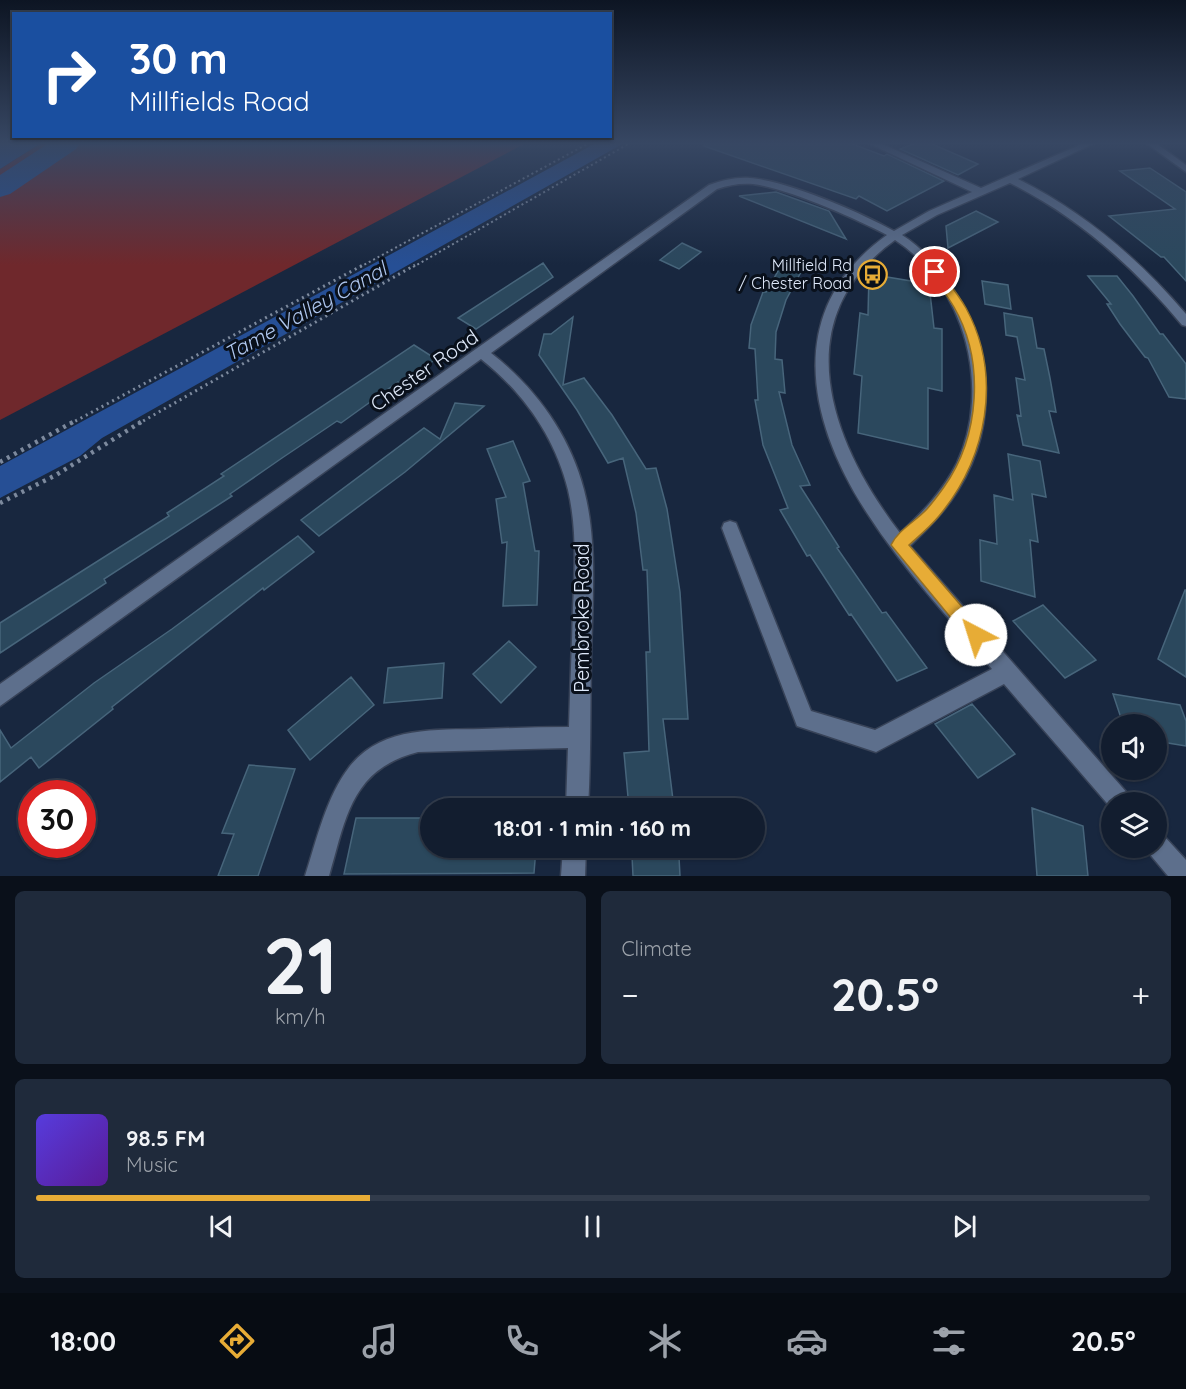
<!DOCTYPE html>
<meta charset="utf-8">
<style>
body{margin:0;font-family:Quicksand,sans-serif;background:#1f2a3b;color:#f1f3f6;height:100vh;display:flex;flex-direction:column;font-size:22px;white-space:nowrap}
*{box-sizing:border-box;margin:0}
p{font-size:20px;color:#9ca2aa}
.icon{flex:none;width:33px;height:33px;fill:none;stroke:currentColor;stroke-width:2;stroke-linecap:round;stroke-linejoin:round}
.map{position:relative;height:876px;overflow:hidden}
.details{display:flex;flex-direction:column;gap:15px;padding:15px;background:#0a101a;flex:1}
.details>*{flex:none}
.hud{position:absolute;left:12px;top:12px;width:600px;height:126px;border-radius:0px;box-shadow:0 2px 4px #0004,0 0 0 2px #313b4b;background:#1a4fa0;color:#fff;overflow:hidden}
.tools{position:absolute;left:1101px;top:714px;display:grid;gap:12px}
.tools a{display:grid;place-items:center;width:66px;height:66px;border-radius:50%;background:#121d2f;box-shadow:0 2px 4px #0004,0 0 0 2px #313b4b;font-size:30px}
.speed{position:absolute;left:18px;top:780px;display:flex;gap:12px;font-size:30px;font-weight:700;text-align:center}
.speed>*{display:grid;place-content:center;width:78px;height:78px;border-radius:50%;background:#121d2f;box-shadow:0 2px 4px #0004,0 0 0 2px #313b4b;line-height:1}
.speed .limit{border:9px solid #d22;background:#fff;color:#111}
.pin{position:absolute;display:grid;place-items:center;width:51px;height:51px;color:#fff;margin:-26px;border:3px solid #fff;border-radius:50%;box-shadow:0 2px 6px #0007}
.me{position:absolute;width:66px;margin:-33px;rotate:320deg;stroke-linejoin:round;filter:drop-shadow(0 0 4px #0008)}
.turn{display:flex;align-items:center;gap:21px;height:126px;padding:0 18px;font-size:27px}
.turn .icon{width:78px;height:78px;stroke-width:2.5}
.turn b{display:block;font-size:42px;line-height:51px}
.big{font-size:45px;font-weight:800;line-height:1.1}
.details .widget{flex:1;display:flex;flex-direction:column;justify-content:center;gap:9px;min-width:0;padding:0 21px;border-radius:9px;background:#1f2a3b}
.details .dial{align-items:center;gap:0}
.dial b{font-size:78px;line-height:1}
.song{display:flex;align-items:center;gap:18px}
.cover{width:72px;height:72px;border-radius:9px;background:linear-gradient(135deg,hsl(250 70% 55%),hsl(270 70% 35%))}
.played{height:6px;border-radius:3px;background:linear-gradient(90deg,#e7ac36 30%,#313b4b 30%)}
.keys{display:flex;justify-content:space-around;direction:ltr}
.heat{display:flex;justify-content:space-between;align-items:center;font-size:33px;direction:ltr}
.details .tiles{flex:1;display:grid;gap:15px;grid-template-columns:1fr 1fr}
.widget:last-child{grid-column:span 2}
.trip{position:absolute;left:420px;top:798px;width:345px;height:60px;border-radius:30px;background:#121d2f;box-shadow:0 2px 4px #0004,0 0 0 2px #313b4b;font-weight:800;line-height:60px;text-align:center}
.menu{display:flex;height:96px;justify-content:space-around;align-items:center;background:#070c13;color:#9ca2aa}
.menu .icon{width:42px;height:42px}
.menu .current{color:#e7ac36}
.menu b{font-size:27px;color:#f1f3f6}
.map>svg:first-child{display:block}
.green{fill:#6f282c}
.water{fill:#264f95}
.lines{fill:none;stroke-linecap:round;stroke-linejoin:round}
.river{fill:#264f95;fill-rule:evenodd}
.building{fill:#2b485d;stroke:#47657b;stroke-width:1.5}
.minor-casing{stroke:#384358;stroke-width:3}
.path-far2{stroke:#7d8a9e;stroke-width:2;stroke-dasharray:2 3;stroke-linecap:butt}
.path-far1{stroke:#7d8a9e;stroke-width:3;stroke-dasharray:2 4;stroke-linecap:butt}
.path{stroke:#7d8a9e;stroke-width:4.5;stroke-dasharray:3 5;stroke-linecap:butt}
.minor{fill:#5d6f8c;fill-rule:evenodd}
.route{fill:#e7ac36;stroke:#967023;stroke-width:1.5}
.labels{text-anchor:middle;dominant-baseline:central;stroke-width:6;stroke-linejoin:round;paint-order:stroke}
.far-poi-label{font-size:16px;fill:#dee8f9;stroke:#09101b;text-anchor:end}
.street-label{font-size:20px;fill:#dee8f9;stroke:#09101b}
.water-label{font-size:21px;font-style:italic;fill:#aec6ee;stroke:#09101b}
</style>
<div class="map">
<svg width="1186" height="876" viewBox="0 0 1186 876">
<rect width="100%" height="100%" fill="#18273f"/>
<path class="green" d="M 41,143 L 526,143 L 0,420 L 0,169 Z"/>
<path class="water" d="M 0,143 L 41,143 L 0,169 Z
M 596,143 L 624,143 L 102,438 L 80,456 L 0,498 L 0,466 Z"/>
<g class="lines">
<path class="river" d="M 49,143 L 80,143 L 76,149 L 10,194 L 0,197 L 0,175 Z"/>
</g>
<path class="building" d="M 705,143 L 850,143 L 884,156 L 887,154 L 944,181 L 887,211 L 859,196 L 856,199 L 704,146 Z
M 916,143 L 930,143 L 978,164 L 958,175 L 900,149 Z
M 1150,168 L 1186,192 L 1186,281 L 1164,257 L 1161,257 L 1109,216 L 1175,209 L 1120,171 Z
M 776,192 L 829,211 L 846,239 L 739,196 Z
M 976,211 L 998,222 L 948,248 L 946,226 Z
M 682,243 L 701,252 L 679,269 L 660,260 Z
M 543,263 L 553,277 L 476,329 L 458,318 Z
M 781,266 L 801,272 L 786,300 L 776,332 L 775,359 L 782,360 L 785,393 L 779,392 L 792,445 L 810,485 L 800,486 L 839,547 L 837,548 L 882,613 L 886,612 L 927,668 L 897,681 L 851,614 L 849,615 L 810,555 L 807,556 L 780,510 L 788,508 L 763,445 L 755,400 L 758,400 L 755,349 L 749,348 L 751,325 L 763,292 L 766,292 Z
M 869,274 L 929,284 L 934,328 L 942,329 L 942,391 L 928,388 L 928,449 L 858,433 L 862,376 L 854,374 L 860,313 L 868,315 Z
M 1088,276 L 1117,276 L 1133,296 L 1160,334 L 1163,334 L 1186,364 L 1186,399 L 1169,397 L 1148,358 L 1145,357 L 1120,324 L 1107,304 L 1111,304 Z
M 982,281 L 1008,285 L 1011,309 L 985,304 Z
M 1004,313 L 1032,318 L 1037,348 L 1044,349 L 1050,378 L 1056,412 L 1049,411 L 1059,453 L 1023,445 L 1017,415 L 1021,416 L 1016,378 L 1025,380 L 1017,337 L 1006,335 Z
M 573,317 L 563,385 L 584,378 L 612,415 L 646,469 L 656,468 L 667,509 L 680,592 L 688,719 L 663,719 L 674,808 L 629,808 L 624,753 L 649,751 L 646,652 L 650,652 L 647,570 L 643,570 L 636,513 L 623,458 L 608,463 L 577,410 L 539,355 L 544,334 L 551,334 Z
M 414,345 L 436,359 L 400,384 L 398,382 L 341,423 L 337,421 L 282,458 L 230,494 L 232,496 L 104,579 L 106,583 L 0,653 L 0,623 L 169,516 L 167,513 L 224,476 L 221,474 Z
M 455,403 L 484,406 L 405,472 L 319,536 L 301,520 L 424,428 L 440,439 Z
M 513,441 L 530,481 L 523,483 L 535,551 L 539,551 L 537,605 L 503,606 L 507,542 L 502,543 L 496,499 L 506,497 L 487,449 Z
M 1008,454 L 1040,461 L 1046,497 L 1032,494 L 1038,542 L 1030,540 L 1035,597 L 981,581 L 980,540 L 997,544 L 994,495 L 1013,500 Z
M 298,536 L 314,552 L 264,590 L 263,588 L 112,707 L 113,709 L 39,768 L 31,757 L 0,782 L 0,730 L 11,748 L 94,683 L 172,629 Z
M 1185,590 L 1186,590 L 1186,677 L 1158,659 Z
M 1043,605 L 1096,660 L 1065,678 L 1013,621 Z
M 509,641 L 536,667 L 501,703 L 473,674 Z
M 444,663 L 442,698 L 384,703 L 388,668 Z
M 351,677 L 374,705 L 310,760 L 288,730 Z
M 1113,694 L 1180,705 L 1186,721 L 1186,746 L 1156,741 L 1156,724 L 1123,724 Z
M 972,704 L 1015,754 L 978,778 L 935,724 Z
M 249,765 L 295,769 L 258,876 L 218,876 L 234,834 L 222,833 Z
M 1032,808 L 1083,826 L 1088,876 L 1037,876 Z
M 356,818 L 430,818 L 430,848 L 536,848 L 534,873 L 344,874 Z
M 632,856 L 679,857 L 680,876 L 633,876 Z"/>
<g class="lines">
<defs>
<path id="minor" d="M 868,143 L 880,143 L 981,188 L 1084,143 L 1095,143 L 1018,179 C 1084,212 1138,258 1186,314 L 1186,326 L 1182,325 C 1133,266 1078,217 1010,183 L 937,215 L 902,235 C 924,249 938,267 952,288 C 998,352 997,437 950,502 C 939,518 924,532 910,546 L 1128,794 L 1131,802 L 1112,802 L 1112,809 L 1004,684 L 876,752 L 797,726 L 722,528 L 724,523 L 730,521 L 736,523 L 738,528 L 811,711 L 875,730 L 992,669 C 949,618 903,569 867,513 C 806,419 784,308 887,235 C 854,218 789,189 753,184 C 740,183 729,185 717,189 L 491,353 C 535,387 570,435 584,490 C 598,543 592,604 591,658 C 590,709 591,758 588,808 L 566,808 L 568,748 L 418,752 C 351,769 346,818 329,876 L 305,876 C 317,839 326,797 350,766 C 382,726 436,730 482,729 C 511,728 540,727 569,727 C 570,687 572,648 573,608 C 575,569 577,528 568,490 C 555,437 523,392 481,359 L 0,706 L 0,684 L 709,185 C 723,180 736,177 750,178 C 788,181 860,212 894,231 L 929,211 L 972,192 ZM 895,240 C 965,285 992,388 957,463 C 943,491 923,512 900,533 C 831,443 784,320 895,240 Z
M 1146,143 L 1156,143 L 1186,165 L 1186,172 Z
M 1156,833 L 1164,836 L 1186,860 L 1186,876 L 1168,876 L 1148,852 L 1146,848 L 1156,848 Z
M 563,848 L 586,848 L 585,876 L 561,876 Z"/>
</defs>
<use href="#minor" class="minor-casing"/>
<path class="path-far2" d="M 360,267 L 589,143
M 413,267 L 630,143"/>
<path class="path-far1" d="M 70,424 L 363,265
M 138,424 L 415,265"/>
<path class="path" d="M 0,462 L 73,422
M 0,503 L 56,475 L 141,422"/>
<use href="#minor" class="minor"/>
</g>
<linearGradient id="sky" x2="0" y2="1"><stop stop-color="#0d1523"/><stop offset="0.54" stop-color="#374763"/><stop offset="1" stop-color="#374763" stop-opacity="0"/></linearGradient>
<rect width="1186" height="265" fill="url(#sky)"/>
<path class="route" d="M 935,269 L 939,270 C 948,282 958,294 966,308 C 1003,376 987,458 939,516 C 930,527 919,536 909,545 L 982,630 L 984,635 L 982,641 L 976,644 L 970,641 L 891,545 C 898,530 916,521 927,509 C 933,502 939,494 944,487 C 980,436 985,361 954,307 C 947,295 938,284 930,272 Z"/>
<defs>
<symbol id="bus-ring" viewBox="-11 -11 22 22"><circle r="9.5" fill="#09101b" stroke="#e7ac36" stroke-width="1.5"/><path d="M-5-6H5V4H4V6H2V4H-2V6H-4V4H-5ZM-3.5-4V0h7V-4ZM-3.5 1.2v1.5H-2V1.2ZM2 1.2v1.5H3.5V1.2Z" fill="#e7ac36"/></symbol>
</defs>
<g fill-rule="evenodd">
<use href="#bus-ring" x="856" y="258" width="33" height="33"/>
</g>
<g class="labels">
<g class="far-poi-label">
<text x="852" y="265">Millfield Rd<tspan x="852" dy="18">/ Chester Road</tspan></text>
</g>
<g class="street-label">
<text transform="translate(424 370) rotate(-35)">Chester Road</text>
<text transform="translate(581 618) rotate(-90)">Pembroke Road</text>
</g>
<g class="water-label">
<text transform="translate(305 311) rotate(-29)">Tame Valley Canal</text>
</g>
</g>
</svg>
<div class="tools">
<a><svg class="icon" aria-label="sound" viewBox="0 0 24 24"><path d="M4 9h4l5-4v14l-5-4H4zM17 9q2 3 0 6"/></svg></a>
<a><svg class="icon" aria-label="layers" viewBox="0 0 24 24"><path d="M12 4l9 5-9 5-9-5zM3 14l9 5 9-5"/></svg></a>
</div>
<div class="speed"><div class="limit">30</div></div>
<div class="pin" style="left:935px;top:272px;background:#d93025"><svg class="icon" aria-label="arrive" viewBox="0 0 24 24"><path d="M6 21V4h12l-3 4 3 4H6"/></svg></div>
<svg class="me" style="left:976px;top:635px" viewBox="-20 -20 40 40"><circle r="19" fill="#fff"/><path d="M0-13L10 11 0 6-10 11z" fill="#e7ac36"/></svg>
<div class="trip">18:01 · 1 min · 160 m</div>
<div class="hud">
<div class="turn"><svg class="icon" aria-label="right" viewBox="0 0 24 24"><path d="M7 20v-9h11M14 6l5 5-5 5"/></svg><div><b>30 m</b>Millfields Road</div></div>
</div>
</div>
<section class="details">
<div class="tiles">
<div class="widget dial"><b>21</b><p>km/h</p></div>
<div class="widget"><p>Climate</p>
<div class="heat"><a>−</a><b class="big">20.5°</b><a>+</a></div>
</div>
<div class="widget">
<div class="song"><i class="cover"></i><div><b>98.5 FM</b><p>Music</p></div></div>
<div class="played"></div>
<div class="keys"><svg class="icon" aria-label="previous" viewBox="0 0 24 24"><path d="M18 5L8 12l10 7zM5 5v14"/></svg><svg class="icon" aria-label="pause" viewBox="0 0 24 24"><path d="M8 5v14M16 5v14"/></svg><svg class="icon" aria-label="next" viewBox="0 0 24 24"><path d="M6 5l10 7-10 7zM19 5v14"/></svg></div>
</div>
</div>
</section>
<nav class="menu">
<b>18:00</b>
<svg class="icon current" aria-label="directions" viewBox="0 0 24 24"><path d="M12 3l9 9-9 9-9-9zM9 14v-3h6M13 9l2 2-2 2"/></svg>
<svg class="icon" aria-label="music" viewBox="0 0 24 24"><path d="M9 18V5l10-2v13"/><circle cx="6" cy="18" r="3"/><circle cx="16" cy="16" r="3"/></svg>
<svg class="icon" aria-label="phone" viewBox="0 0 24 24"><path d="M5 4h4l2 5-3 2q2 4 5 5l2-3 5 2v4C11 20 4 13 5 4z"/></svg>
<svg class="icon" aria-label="climate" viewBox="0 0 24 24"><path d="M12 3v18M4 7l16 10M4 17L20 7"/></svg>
<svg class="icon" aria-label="car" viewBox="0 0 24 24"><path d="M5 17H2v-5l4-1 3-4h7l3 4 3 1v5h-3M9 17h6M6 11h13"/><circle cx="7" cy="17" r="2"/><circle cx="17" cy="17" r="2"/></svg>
<svg class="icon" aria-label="filters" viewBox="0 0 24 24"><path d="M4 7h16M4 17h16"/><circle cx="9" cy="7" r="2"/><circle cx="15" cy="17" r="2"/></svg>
<b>20.5°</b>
</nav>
